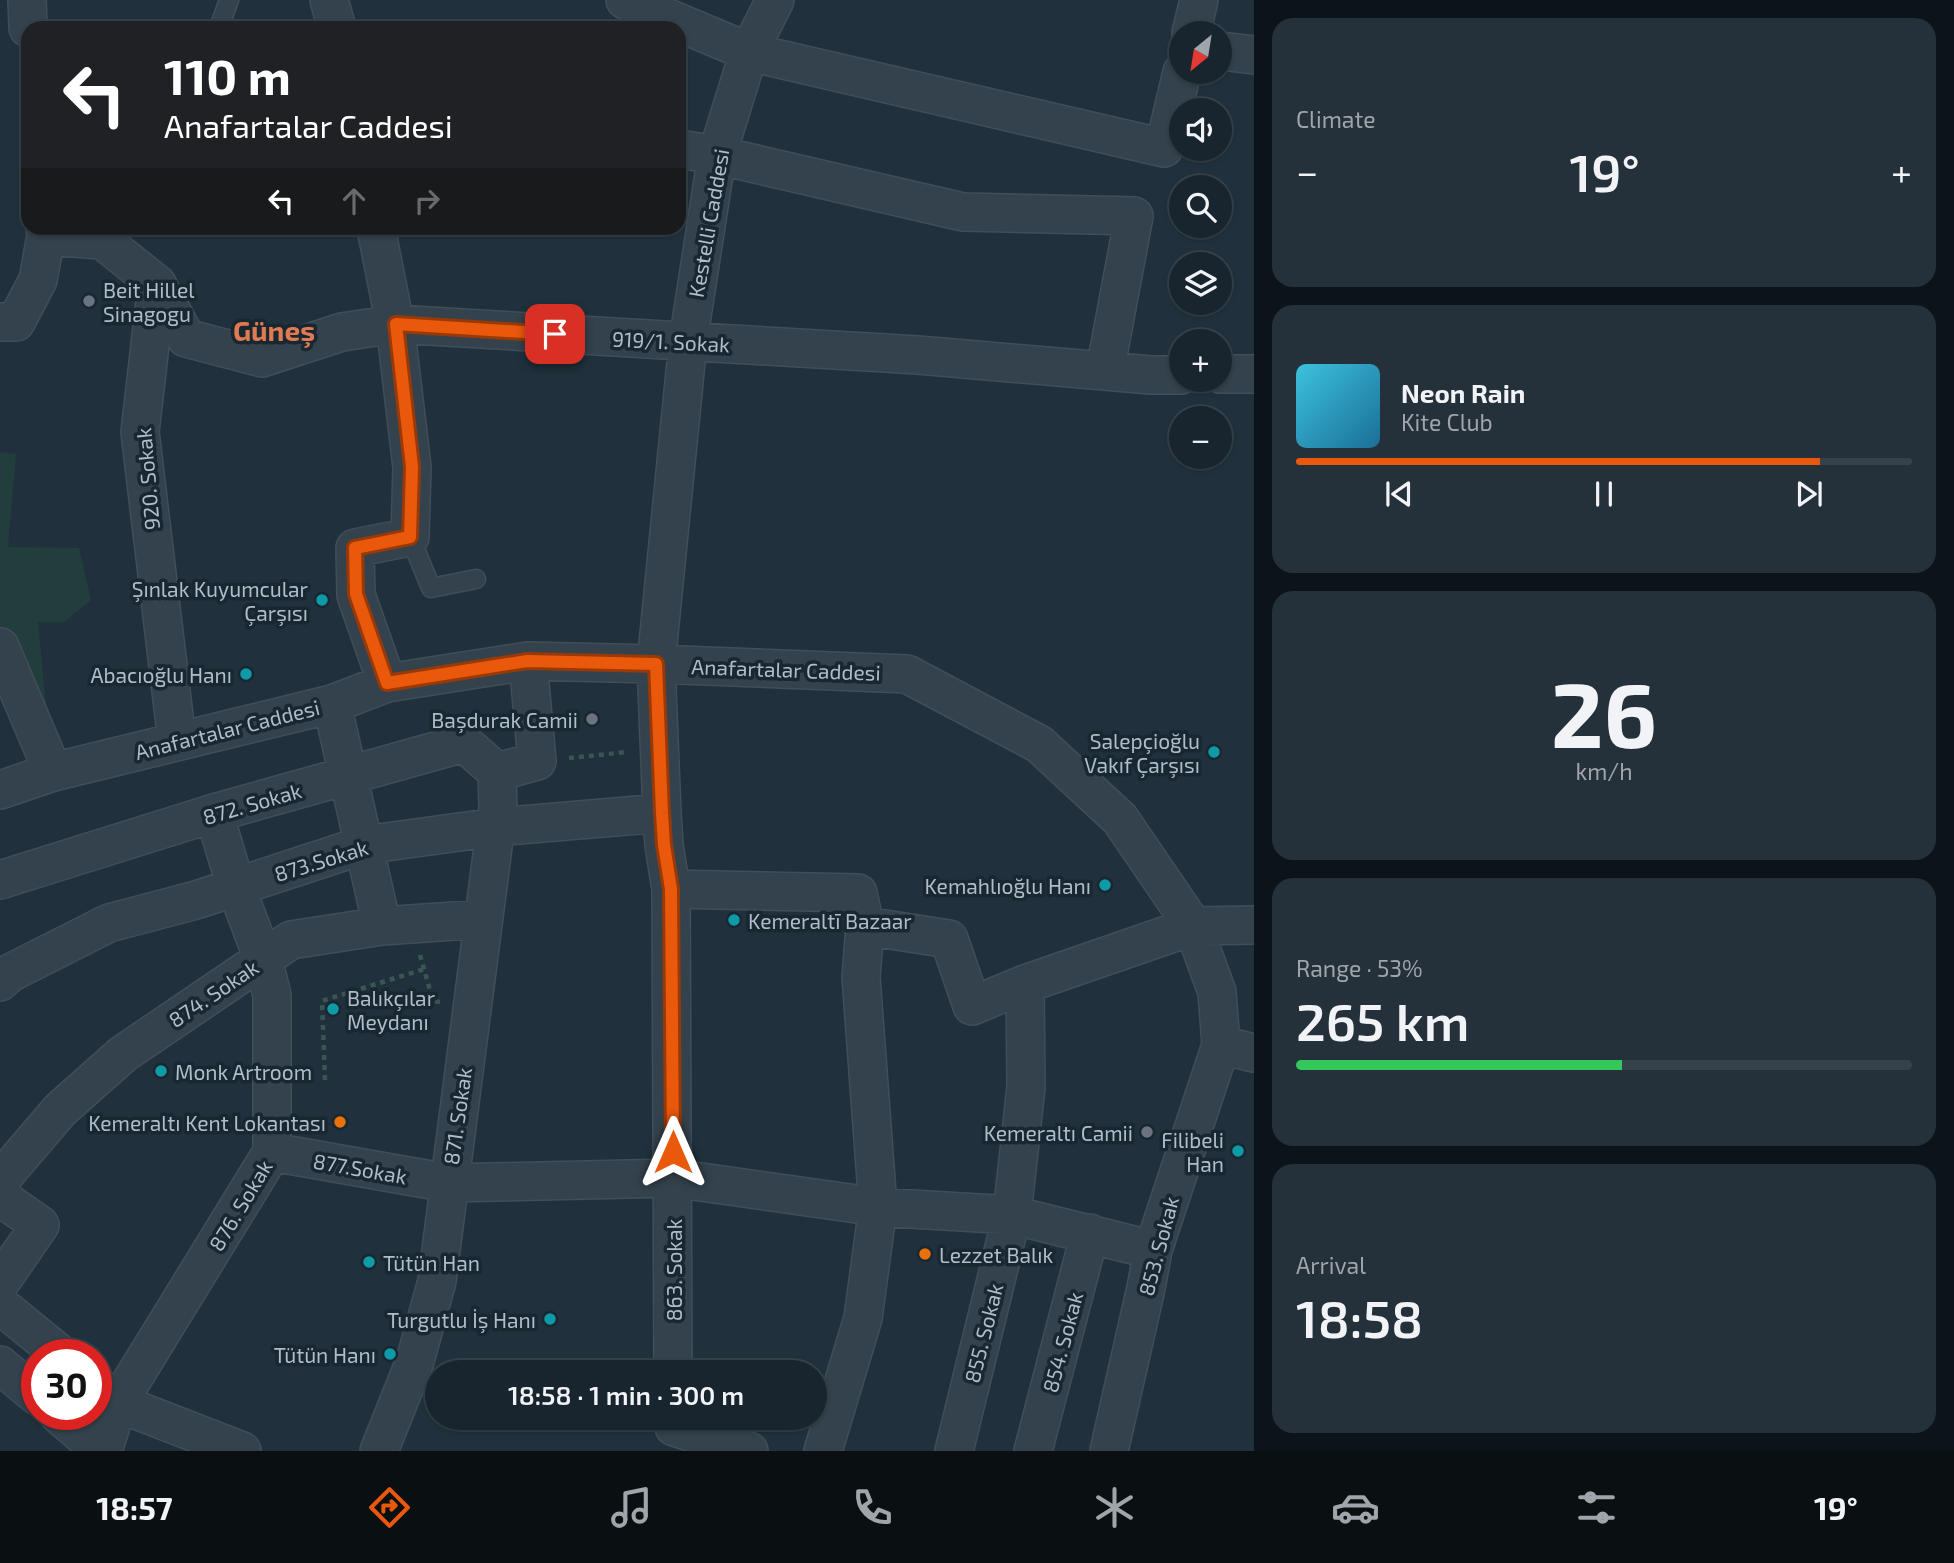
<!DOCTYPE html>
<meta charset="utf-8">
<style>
body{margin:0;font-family:"Exo 2",sans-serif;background:#25313a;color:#f1f3f6;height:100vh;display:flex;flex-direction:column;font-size:26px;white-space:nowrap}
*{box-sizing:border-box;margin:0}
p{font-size:23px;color:#9fa5aa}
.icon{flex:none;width:38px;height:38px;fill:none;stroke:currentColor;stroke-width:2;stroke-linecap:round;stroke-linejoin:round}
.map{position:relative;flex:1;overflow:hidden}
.panel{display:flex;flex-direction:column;gap:18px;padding:18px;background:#0d1419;width:700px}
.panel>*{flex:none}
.top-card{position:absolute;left:21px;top:21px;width:665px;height:214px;border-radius:21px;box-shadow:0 2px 5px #0004,0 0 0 2px #36424a;background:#202124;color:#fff;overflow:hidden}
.needle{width:46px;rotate:210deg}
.tools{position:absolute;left:1169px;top:21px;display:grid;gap:14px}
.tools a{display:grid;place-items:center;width:63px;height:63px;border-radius:50%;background:#18252e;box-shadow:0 2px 5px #0004,0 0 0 2px #36424a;font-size:35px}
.speed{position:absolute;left:21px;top:1339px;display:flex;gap:14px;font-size:35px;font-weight:700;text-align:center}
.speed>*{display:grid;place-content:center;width:91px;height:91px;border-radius:50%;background:#18252e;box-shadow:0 2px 5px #0004,0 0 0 2px #36424a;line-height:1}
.speed .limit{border:10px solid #d22;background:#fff;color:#111}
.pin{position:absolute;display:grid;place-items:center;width:60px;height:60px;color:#fff;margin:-30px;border-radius:14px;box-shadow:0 4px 10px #0006}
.me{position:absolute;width:77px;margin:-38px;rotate:0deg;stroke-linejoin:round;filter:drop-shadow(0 0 5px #0008)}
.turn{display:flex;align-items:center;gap:24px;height:147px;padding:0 28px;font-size:32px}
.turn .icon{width:91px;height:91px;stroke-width:2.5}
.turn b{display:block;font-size:49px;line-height:60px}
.lanes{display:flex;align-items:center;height:66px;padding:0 28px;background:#0003;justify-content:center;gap:35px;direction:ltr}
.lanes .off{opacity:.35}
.big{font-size:52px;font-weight:600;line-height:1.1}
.panel .tile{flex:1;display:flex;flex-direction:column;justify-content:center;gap:10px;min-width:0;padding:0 24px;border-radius:21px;background:#25313a}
.panel .dial{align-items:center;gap:0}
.dial b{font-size:91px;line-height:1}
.song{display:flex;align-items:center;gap:21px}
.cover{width:84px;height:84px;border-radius:10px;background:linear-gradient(135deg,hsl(190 70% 55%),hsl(200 70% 35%))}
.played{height:7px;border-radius:4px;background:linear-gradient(90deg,#ea580c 85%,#36424a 85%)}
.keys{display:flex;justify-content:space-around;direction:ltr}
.heat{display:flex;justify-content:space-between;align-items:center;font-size:38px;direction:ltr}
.charge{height:10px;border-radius:5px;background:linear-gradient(90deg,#34c759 53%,#36424a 0)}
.trip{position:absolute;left:425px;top:1360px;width:402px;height:70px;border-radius:35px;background:#18252e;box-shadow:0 2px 5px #0004,0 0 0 2px #36424a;font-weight:600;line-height:70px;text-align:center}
.dock{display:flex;height:112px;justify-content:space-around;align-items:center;background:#0a0f12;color:#9fa5aa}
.dock .icon{width:49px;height:49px}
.dock .selected{color:#ea580c}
.dock b{font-size:32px;color:#f1f3f6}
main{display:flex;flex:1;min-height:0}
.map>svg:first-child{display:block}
.green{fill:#223e3c}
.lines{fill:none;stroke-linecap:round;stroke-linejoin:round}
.lane-casing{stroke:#404e59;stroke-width:21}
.street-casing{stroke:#404e59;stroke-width:40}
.path{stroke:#3a5654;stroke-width:4.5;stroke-dasharray:5 5;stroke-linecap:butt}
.lane{stroke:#34424d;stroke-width:18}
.street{stroke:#34424d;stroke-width:37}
.route-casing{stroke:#983908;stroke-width:18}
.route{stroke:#ea580c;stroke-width:12}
.worship-dot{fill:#6b7280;stroke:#192731;stroke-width:2.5}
.culture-dot{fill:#0f9aa8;stroke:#192731;stroke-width:2.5}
.food-dot{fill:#e8710a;stroke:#192731;stroke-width:2.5}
.labels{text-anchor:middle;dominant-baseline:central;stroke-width:7;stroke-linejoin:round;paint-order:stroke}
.street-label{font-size:21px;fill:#afbdc9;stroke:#192731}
.poi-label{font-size:21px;fill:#afbdc9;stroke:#192731;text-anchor:end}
.district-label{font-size:28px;font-weight:bold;fill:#df7a53;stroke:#192731}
</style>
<main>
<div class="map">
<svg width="1254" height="1451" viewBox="0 0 1254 1451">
<rect width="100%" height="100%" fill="#20313d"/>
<path class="green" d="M 0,452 L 16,454 L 8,547 L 79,548 L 91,600 L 64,622 L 38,622 L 46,707 L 28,714 L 0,647 Z"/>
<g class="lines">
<defs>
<path id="lane" d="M 219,28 L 229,0
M 410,537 L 431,588 L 476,579"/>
<path id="street" d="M 27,0 L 28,28
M 329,0 L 337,28
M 625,0 L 749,52 L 1164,148 L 1182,72
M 1191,33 L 1199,0
M 1220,51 L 1254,55
M 679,149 L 717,155 L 963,212 L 1134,216 L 1105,371
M 376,228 L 395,324 L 412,467 L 410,537 L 355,548 L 356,595 L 387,683
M 46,236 L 102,240 L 157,284 L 186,338 L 262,358 L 342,332 L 395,324 L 918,355 L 1151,375 L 1181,375
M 157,284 L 140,432 L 177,741
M 0,322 L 16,322 L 38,280 L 46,236 L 45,228
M 1220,374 L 1254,374
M 0,647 L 53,772
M 332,704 L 382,926
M 497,772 L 537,761 L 528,661
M 0,790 L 53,772 L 332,704 L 387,683 L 528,661 L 656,664 L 907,674 L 1039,744 L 1120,819 L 1193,926 L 1217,992 L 1221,1045 L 1153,1250 L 1146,1288 L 1109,1451
M 0,880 L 214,813 L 464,743 L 497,772
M 671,889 L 858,893 L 865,926 L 861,977 L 878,1207 L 863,1318 L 823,1451
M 865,926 L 949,939 L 972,1006 L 1025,984 L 1193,926 L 1254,925
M 0,982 L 10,973 L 109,923 L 196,900 L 364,845 L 496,827 L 662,813
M 1221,1045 L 1254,1053
M 272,1152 L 448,1183 L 673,1178 L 878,1207 L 1012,1215 L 1153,1250
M 0,1183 L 7,1172 L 60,1110 L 123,1054 L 291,940 L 382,926 L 483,919
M 0,1197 L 40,1225 L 0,1283
M 0,1305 L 60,1354
M 0,1365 L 37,1396
M 673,1372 L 671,889 L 664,845 L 662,813 L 656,664 L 688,342 L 717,155 L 749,52 L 775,0
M 96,1385 L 118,1403 L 242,1451
M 58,1414 L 101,1451
M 674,1427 L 749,1451
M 103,1451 L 118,1403 L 272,1152 L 272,995 L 263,959 L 236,887 L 214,813
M 379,1451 L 415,1361 L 437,1281 L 498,808 L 497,772
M 954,1451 L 1012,1215 L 1026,1087 L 1025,984
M 1033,1451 L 1090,1233"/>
</defs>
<use href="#lane" class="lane-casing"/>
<use href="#street" class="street-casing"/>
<path class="path" d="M 569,758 L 627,752
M 420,955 L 433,1001 L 440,1002
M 325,1080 L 322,1001 L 424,969"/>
<use href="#lane" class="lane"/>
<use href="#street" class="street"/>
</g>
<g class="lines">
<defs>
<path id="route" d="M 555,334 L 396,324 L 412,467 L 410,537 L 355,548 L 356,594 L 387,683 L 527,661 L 656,664 L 662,813 L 664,845 L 671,889 L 673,1152"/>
</defs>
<use href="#route" class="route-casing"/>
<use href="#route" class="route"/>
</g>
<g class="worship-dot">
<circle cx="89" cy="301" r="7"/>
<circle cx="592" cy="719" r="7"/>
<circle cx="1147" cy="1132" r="7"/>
</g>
<g class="culture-dot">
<circle cx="322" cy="600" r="7"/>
<circle cx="246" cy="674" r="7"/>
<circle cx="1214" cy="752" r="7"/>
<circle cx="1105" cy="885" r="7"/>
<circle cx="734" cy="920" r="7"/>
<circle cx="333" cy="1009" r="7"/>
<circle cx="161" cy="1071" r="7"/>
<circle cx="1238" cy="1151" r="7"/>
<circle cx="369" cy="1262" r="7"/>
<circle cx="550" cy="1319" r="7"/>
<circle cx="390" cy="1354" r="7"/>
</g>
<g class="food-dot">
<circle cx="340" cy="1122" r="7"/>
<circle cx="925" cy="1254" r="7"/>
</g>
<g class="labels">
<g class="street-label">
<text transform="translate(708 223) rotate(-80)">Kestelli Caddesi</text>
<text transform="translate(671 341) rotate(3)">919/1. Sokak</text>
<text transform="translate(147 479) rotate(-95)">920. Sokak</text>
<text transform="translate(786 669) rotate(2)">Anafartalar Caddesi</text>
<text transform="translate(227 729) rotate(-14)">Anafartalar Caddesi</text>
<text transform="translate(252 803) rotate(-16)">872. Sokak</text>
<text transform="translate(321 860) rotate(-17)">873.Sokak</text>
<text transform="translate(213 993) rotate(-34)">874. Sokak</text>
<text transform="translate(457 1116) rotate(-82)">871. Sokak</text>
<text transform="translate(360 1168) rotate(10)">877.Sokak</text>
<text transform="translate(240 1205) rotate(-59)">876. Sokak</text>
<text transform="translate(1158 1246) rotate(-75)">853. Sokak</text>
<text transform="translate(673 1270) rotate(-90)">863. Sokak</text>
<text transform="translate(983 1333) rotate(-76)">855. Sokak</text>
<text transform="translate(1062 1342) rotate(-75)">854. Sokak</text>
</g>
<g class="poi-label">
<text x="103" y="289" text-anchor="start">Beit Hillel<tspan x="103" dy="24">Sinagogu</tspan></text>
<text x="308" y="588">Şınlak Kuyumcular<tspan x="308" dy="24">Çarşısı</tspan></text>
<text x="232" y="674">Abacıoğlu Hanı</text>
<text x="578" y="719">Başdurak Camii</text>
<text x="1200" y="740">Salepçioğlu<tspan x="1200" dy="24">Vakıf Çarşısı</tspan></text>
<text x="1091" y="885">Kemahlıoğlu Hanı</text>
<text x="748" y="920" text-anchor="start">Kemeraltī Bazaar</text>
<text x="347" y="997" text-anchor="start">Balıkçılar<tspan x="347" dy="24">Meydanı</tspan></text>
<text x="175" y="1071" text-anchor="start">Monk Artroom</text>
<text x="326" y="1122">Kemeraltı Kent Lokantası</text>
<text x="1133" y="1132">Kemeraltı Camii</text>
<text x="1224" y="1139">Filibeli<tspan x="1224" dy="24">Han</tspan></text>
<text x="939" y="1254" text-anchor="start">Lezzet Balık</text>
<text x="383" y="1262" text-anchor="start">Tütün Han</text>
<text x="536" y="1319">Turgutlu İş Hanı</text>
<text x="376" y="1354">Tütün Hanı</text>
</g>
<g class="district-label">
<text x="274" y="330">Güneş</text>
</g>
</g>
</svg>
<div class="tools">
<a><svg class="needle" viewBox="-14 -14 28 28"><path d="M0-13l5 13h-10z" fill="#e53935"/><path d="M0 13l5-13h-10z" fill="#9fa5aa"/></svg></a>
<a><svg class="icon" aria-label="sound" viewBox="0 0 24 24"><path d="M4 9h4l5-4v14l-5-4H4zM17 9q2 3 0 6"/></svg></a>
<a><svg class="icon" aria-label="search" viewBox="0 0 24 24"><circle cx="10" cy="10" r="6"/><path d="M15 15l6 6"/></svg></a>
<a><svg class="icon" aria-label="layers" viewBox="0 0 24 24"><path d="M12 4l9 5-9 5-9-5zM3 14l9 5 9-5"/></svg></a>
<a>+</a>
<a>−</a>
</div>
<div class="speed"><div class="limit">30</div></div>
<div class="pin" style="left:555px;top:334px;background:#d93025"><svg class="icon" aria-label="arrive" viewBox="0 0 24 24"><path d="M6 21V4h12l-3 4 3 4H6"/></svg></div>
<svg class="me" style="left:673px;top:1152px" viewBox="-20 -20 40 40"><path d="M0-17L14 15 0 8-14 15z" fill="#ea580c" stroke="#fff" stroke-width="4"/></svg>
<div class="trip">18:58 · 1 min · 300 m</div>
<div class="top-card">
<div class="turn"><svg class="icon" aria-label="left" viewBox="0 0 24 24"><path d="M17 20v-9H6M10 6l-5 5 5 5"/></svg><div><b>110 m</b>Anafartalar Caddesi</div></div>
<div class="lanes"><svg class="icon" aria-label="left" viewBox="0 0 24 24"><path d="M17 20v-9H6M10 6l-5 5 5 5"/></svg><svg class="icon off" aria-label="ahead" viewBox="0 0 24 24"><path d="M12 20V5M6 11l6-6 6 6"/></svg><svg class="icon off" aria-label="right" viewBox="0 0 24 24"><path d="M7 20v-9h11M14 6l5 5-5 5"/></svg></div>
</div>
</div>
<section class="panel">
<div class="tile"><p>Climate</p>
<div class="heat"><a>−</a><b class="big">19°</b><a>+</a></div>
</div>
<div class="tile">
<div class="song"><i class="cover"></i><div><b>Neon Rain</b><p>Kite Club</p></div></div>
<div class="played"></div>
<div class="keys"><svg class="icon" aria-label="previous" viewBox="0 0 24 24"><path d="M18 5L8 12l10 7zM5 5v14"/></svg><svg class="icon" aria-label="pause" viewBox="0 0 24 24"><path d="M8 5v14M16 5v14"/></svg><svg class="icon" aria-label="next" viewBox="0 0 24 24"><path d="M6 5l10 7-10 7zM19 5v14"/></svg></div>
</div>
<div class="tile dial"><b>26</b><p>km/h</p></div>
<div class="tile"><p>Range · 53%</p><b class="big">265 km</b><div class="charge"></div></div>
<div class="tile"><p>Arrival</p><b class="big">18:58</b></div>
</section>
</main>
<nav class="dock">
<b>18:57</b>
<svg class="icon selected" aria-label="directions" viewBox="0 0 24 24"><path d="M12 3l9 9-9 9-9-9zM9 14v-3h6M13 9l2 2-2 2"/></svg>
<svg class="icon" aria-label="music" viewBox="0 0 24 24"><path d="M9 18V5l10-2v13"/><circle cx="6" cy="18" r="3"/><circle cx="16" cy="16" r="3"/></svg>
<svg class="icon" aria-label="phone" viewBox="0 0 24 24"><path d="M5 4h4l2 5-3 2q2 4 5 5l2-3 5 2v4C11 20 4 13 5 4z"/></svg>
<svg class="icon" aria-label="climate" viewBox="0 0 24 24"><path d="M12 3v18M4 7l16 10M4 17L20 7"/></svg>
<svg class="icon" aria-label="car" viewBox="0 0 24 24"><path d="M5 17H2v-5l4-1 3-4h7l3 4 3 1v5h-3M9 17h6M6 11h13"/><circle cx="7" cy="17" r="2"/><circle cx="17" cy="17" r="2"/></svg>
<svg class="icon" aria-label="filters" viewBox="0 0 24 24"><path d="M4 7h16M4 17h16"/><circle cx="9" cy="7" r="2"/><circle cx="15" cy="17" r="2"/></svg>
<b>19°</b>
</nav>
